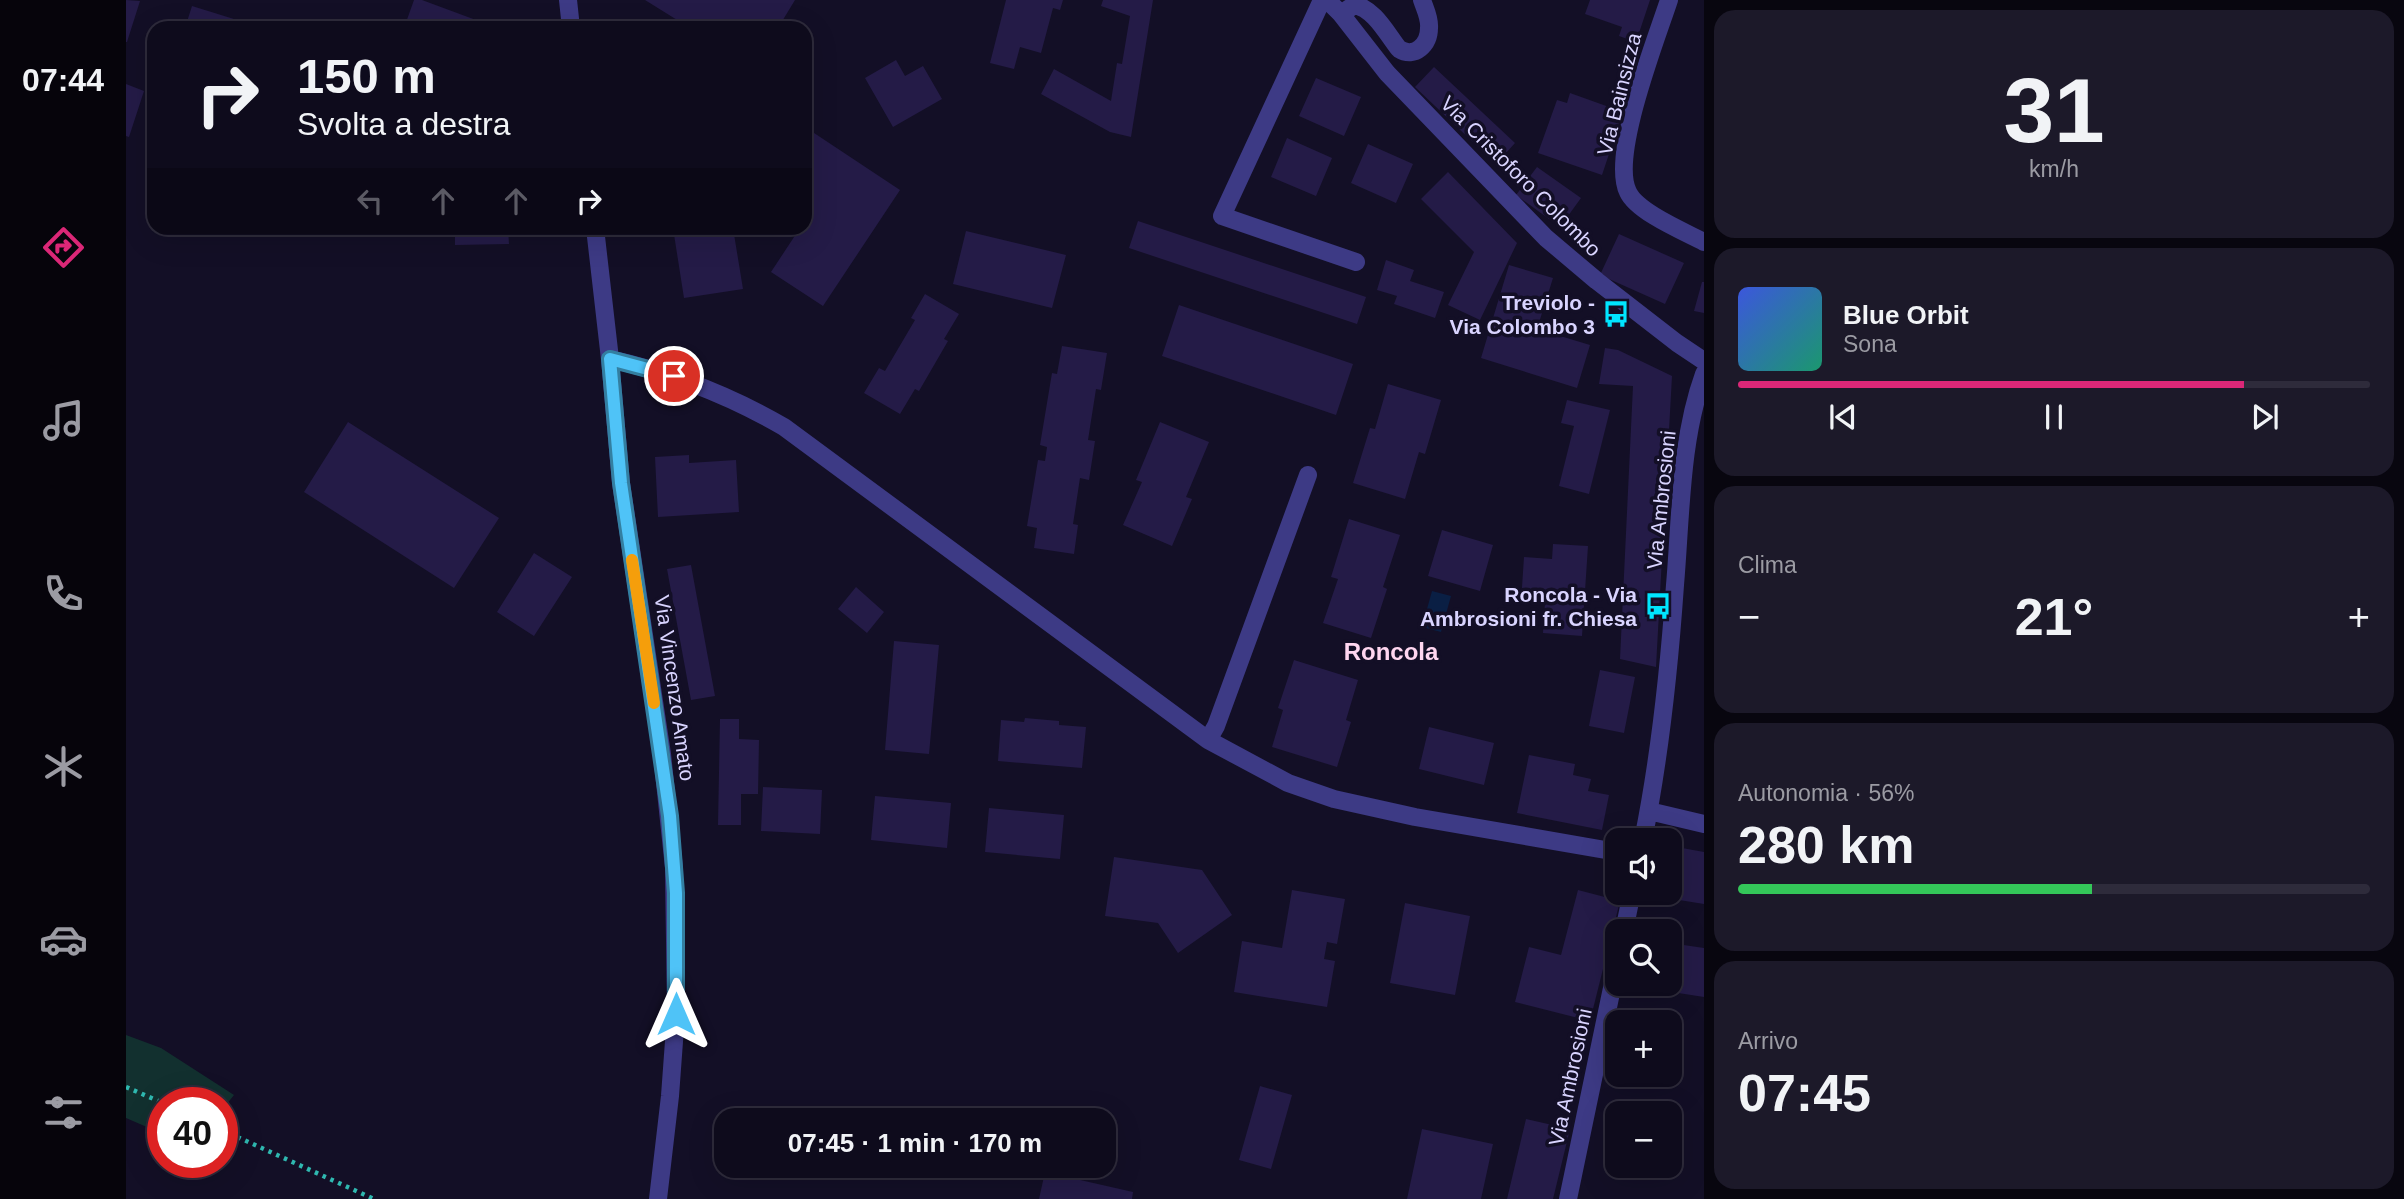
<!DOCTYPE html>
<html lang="it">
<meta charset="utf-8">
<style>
body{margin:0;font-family:Helvetica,sans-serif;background:#1c1929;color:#f1f3f6;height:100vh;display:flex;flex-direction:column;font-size:26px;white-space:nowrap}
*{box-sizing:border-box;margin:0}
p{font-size:23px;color:#9b9ba3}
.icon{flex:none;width:38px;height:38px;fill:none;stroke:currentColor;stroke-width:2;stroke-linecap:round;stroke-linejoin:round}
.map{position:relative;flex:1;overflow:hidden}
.details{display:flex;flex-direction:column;gap:10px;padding:10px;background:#08060f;width:700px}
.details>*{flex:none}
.guide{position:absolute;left:21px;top:21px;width:665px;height:214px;border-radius:21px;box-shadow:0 7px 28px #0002,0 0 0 2px #2e2b3b;background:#0e0b1c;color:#f1f3f6;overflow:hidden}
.buttons{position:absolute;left:1479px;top:828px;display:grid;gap:14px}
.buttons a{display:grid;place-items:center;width:77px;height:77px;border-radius:14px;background:#0e0b1c;box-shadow:0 7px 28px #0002,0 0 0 2px #2e2b3b;font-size:35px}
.speed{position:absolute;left:21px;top:1087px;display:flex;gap:14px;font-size:35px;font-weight:700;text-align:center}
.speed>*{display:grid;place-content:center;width:91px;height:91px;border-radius:50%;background:#0e0b1c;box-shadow:0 7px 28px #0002,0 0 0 2px #2e2b3b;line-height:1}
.speed .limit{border:10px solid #d22;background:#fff;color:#111}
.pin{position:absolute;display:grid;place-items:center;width:60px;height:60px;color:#fff;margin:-30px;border:4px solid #fff;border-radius:50%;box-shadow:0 2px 7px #0007}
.me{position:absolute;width:77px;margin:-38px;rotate:0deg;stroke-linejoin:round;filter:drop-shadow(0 0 5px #0008)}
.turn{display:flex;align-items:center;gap:24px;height:147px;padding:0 35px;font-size:32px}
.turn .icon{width:91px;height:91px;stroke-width:2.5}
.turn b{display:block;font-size:49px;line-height:60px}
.lanes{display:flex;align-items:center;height:66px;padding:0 35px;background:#0003;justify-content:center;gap:35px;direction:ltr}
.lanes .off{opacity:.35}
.big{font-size:52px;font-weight:800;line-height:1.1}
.details .tile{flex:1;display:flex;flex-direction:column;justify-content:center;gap:10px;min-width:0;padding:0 24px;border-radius:21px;background:#1c1929}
.details .dial{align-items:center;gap:0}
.dial b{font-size:91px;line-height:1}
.song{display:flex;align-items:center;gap:21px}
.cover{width:84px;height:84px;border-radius:10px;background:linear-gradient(135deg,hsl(230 70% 55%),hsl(160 70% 35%))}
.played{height:7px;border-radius:4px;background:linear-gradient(90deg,#db2777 80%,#2e2b3b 80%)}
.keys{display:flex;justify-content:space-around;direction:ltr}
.heat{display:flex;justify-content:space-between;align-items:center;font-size:38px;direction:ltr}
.charge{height:10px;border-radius:5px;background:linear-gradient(90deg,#34c759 56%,#2e2b3b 0)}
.trip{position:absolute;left:588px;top:1108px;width:402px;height:70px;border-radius:21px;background:#0e0b1c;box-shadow:0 7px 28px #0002,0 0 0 2px #2e2b3b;font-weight:800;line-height:70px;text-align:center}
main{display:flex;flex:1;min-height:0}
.tabs{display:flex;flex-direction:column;width:126px;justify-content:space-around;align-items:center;background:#06040b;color:#9b9ba3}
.tabs .icon{width:49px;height:49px}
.tabs .active{color:#db2777}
.tabs b{font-size:32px;color:#f1f3f6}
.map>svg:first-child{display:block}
.green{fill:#12302f}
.water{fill:#0a1f44}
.building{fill:#241b47}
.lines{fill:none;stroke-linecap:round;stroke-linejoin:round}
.path{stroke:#2fb8b0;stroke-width:4.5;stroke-dasharray:3.5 5;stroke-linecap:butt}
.minor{stroke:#3d3a85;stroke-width:18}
.route-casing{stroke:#337fa1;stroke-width:18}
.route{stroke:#4fc3f7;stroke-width:12}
.slow{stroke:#f59e0b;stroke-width:12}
.labels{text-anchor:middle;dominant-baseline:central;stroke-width:7;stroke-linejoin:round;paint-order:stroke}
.street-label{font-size:21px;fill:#d9d4ff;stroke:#130f26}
.poi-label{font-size:21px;font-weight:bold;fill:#d9d4ff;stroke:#130f26;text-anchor:end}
.quarter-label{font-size:24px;font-weight:bold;fill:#ffd6f0;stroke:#130f26}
</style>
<main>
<nav class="tabs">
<b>07:44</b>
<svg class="icon active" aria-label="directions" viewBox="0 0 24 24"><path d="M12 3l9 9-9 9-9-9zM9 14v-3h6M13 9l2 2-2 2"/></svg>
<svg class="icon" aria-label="music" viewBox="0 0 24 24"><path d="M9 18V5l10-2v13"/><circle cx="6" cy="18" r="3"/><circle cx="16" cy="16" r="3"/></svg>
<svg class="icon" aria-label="phone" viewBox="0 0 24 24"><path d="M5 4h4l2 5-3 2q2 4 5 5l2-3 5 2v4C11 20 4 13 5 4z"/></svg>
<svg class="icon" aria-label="climate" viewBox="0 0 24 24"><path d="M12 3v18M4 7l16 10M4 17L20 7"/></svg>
<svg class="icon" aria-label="car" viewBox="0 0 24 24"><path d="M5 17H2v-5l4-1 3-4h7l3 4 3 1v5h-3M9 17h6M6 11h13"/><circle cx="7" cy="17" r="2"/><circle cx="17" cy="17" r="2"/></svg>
<svg class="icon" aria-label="filters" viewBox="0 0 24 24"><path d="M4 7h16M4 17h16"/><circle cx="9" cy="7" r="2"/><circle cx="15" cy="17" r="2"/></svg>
</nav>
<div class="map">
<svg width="1578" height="1199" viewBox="0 0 1578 1199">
<rect width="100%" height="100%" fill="#130f26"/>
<path class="green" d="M 0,1035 L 35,1048 L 108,1095 L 96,1110 L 96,1102 L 37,1102 L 37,1134 L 0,1118 Z"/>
<path class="water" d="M 1306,591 L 1325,596 L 1315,632 L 1296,627 Z"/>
<path class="building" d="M 0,0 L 14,1 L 1,42 L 0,42 Z
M 288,0 L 296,0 L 358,23 L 356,28 L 278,28 Z
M 519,0 L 669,0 L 652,28 L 564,28 Z
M 880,0 L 937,0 L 934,10 L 927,8 L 915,53 L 894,47 L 888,69 L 864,63 Z
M 977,0 L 1027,0 L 1005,137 L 984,132 L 915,94 L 928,69 L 985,101 L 991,63 L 996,64 L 1004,16 L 975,6 Z
M 1464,0 L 1524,0 L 1510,42 L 1493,36 L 1496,27 L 1459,14 Z
M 66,6 L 124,24 L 123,28 L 59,28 Z
M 770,60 L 779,76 L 797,66 L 816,99 L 767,127 L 739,78 Z
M 1308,67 L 1389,143 L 1370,164 L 1289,87 Z
M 1190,78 L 1235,97 L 1218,136 L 1173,116 Z
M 0,84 L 18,91 L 3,137 L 0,136 Z
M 1444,93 L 1497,112 L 1476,175 L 1412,153 L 1431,100 L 1441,103 Z
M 679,127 L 774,190 L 697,306 L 645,272 L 674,228 L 679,228 L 679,220 L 686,209 L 679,205 Z
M 1161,138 L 1206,158 L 1190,196 L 1145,177 Z
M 1242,144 L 1287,164 L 1270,203 L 1225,183 Z
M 1411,167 L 1455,198 L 1434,227 L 1390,195 Z
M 1322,172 L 1391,243 L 1354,320 L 1322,305 L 1348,252 L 1295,199 Z
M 1012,221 L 1240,297 L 1231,324 L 1003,248 Z
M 329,228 L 382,228 L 383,244 L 329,245 Z
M 547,228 L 607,228 L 617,289 L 558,298 Z
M 840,231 L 940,255 L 926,308 L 827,284 Z
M 1493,234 L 1558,263 L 1539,304 L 1474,275 Z
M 1260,260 L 1288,270 L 1284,281 L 1318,292 L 1309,318 L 1268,304 L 1271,296 L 1251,290 Z
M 1383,265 L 1427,278 L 1411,329 L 1464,345 L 1451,388 L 1355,358 Z
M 1576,282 L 1578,282 L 1578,313 L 1568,311 Z
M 799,294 L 833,314 L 818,339 L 822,341 L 793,391 L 789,389 L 774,414 L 738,393 L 753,368 L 759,371 L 789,320 L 785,318 Z
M 1053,305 L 1227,364 L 1210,415 L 1036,356 Z
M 936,346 L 981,353 L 975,390 L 970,389 L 962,440 L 969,441 L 963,480 L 954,478 L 947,524 L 952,525 L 948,554 L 908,548 L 911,528 L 901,526 L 912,460 L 919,461 L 921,447 L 914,445 L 926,373 L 931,374 Z
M 1479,348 L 1492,350 L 1546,376 L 1530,667 L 1494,659 L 1507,386 L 1473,384 Z
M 1262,384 L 1315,400 L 1299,454 L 1293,452 L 1279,499 L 1227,483 L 1244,428 L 1249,429 Z
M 1441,400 L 1484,410 L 1463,494 L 1433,486 L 1448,426 L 1435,423 Z
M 222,422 L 373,518 L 328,588 L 178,492 Z
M 1034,422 L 1083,442 L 1060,497 L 1066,499 L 1046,546 L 997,525 L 1016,482 L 1010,480 Z
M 563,455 L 563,463 L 610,460 L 613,512 L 532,517 L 529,457 Z
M 1223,519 L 1274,535 L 1257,587 L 1261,589 L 1245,638 L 1197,623 L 1212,579 L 1205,577 Z
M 1316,530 L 1367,545 L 1354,591 L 1302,576 Z
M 1427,544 L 1462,546 L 1456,636 L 1417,633 L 1419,603 L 1395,602 L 1398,557 L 1426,559 Z
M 408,553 L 446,577 L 408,636 L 371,612 Z
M 565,565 L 589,696 L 565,700 L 541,569 Z
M 730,587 L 758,612 L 741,633 L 712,609 Z
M 768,641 L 813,645 L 803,754 L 759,750 Z
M 1168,660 L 1232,680 L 1220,720 L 1225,722 L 1211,767 L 1146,747 L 1157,710 L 1152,708 Z
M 1474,670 L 1509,677 L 1498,733 L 1463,726 Z
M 899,718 L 933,721 L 933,725 L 960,727 L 956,768 L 872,761 L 875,720 L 898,722 Z
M 594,719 L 613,719 L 613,739 L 633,740 L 632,794 L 615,794 L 615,825 L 592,825 Z
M 1303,727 L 1368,743 L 1358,785 L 1293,769 Z
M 1403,755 L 1449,764 L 1447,775 L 1465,779 L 1462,791 L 1483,795 L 1476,830 L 1391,813 Z
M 637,787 L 696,790 L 694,834 L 635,831 Z
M 749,796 L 825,803 L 821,848 L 745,840 Z
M 863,808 L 938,815 L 934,859 L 859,852 Z
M 1556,848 L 1578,852 L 1578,904 L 1547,899 Z
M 988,857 L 1076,870 L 1106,915 L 1052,953 L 1032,923 L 979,916 Z
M 1166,890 L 1219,899 L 1211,944 L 1201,942 L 1198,959 L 1209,961 L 1201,1007 L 1108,992 L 1116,941 L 1156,948 Z
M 1452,890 L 1494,901 L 1464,1021 L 1389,1002 L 1403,947 L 1435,955 Z
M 1279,903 L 1344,916 L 1329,995 L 1264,983 Z
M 1544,943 L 1578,948 L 1578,997 L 1533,990 L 1534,984 L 1544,984 Z
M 1134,1086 L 1166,1095 L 1145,1169 L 1113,1160 Z
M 1400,1119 L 1444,1129 L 1427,1199 L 1381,1199 Z
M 1296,1129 L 1367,1144 L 1355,1199 L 1281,1199 Z
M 919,1172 L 1007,1192 L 1006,1199 L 913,1199 Z"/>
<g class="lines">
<path class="path" d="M 0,1087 L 37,1103
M 96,1130 L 248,1199"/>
<path class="minor" d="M 442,0 L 445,28
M 1196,0 L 1096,216 L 1230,262
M 1201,0 L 1215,14 L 1261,73 L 1420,238 L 1471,281 L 1551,343 L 1578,361
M 1543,0 C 1530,40 1484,156 1502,192 C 1511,212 1559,232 1578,242
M 1215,14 L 1228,5 C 1248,8 1261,34 1273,49 C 1289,59 1303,44 1303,28 C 1304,18 1299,9 1296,0
M 469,228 L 484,359 L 495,483 L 536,754 L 548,868 L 550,1014 L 544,1096 L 532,1199
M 484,359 C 546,373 603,395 658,427 L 1082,740 L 1162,783 L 1208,799 L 1289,817 L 1491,852
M 1082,740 L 1090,726 L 1182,475
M 1523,811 L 1578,824
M 1517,840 C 1534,756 1543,671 1549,585 C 1555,516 1554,440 1578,374
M 1498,931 L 1506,892
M 1442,1199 L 1491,964"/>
</g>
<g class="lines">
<defs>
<path id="route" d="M 548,376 L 484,359 L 495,483 L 544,816 L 550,893 L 550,1014"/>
</defs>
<use href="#route" class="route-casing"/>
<use href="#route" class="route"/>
<path class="slow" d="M 506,560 L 528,703"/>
</g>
<defs>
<symbol id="bus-bare" viewBox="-9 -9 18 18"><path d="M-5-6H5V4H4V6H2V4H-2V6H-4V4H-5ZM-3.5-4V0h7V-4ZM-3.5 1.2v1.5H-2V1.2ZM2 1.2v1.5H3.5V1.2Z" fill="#00e5ff" stroke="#130f26" stroke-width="2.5" paint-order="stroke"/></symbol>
</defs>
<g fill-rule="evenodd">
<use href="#bus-bare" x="1471" y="295" width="38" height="38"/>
<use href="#bus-bare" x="1513" y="587" width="38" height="38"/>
</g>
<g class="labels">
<g class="street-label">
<text transform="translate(1493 94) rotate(-76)">Via Bainsizza</text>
<text transform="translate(1395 176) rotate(45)">Via Cristoforo Colombo</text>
<text transform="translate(1535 500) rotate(-84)">Via Ambrosioni</text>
<text transform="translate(549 688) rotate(82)">Via Vincenzo Amato</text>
<text transform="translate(1444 1077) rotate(-78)">Via Ambrosioni</text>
</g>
<g class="poi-label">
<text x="1469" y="302">Treviolo -<tspan x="1469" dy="24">Via Colombo 3</tspan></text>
<text x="1511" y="594">Roncola - Via<tspan x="1511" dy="24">Ambrosioni fr. Chiesa</tspan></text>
</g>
<g class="quarter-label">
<text x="1265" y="651">Roncola</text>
</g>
</g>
</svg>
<div class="buttons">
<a><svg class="icon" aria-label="sound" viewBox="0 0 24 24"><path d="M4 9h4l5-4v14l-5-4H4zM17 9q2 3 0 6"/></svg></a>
<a><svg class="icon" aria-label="search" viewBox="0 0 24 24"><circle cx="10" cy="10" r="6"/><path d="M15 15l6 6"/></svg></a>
<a>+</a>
<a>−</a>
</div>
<div class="speed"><div class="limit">40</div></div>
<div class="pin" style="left:548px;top:376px;background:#d93025"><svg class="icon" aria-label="arrive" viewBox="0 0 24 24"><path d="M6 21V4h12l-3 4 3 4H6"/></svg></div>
<svg class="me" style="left:550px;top:1014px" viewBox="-20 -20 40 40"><path d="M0-17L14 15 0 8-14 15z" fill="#4fc3f7" stroke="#fff" stroke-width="4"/></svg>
<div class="trip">07:45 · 1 min · 170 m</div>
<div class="guide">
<div class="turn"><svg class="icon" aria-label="right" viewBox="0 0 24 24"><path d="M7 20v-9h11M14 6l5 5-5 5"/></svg><div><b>150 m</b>Svolta a destra</div></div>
<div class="lanes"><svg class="icon off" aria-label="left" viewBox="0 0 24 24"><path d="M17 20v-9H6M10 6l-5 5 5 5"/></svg><svg class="icon off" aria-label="ahead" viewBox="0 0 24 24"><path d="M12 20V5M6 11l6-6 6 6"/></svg><svg class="icon off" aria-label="ahead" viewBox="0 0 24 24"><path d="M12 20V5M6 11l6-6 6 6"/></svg><svg class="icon" aria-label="right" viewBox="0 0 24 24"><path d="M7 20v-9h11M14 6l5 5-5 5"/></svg></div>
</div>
</div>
<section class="details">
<div class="tile dial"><b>31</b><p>km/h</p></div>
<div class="tile">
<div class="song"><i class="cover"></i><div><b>Blue Orbit</b><p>Sona</p></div></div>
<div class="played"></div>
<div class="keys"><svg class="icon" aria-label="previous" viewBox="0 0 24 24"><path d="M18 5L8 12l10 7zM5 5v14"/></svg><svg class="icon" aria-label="pause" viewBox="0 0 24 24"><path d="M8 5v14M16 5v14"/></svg><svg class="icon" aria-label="next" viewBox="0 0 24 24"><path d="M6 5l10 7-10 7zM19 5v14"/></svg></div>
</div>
<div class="tile"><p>Clima</p>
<div class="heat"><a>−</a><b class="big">21°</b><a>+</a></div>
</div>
<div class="tile"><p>Autonomia · 56%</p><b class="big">280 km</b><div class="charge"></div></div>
<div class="tile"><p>Arrivo</p><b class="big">07:45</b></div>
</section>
</main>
